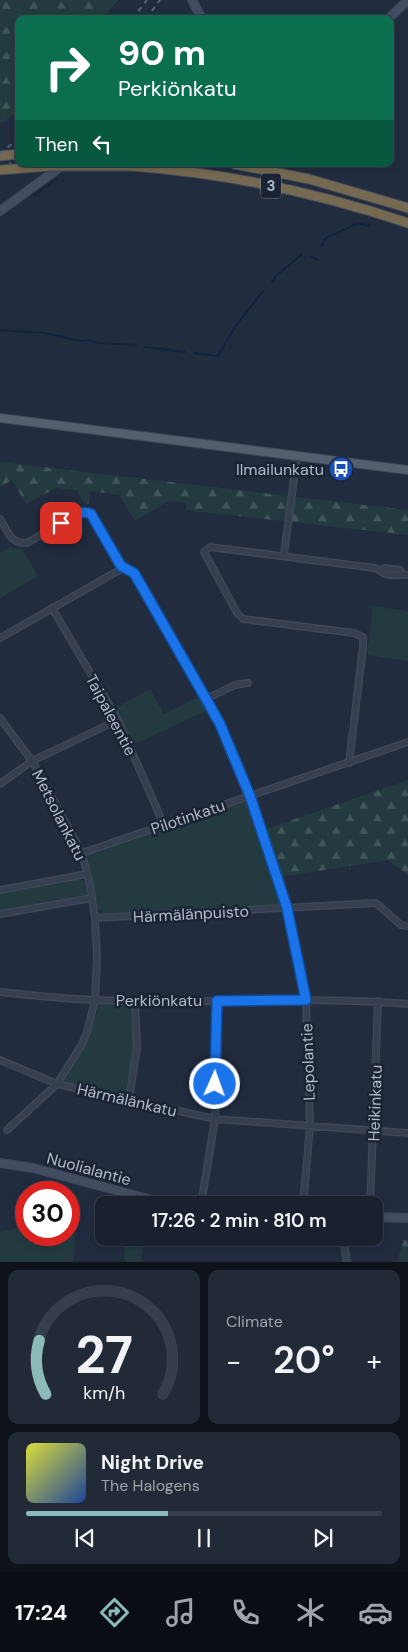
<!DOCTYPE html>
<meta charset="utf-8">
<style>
body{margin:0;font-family:"DM Sans",sans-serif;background:#222937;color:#f1f3f6;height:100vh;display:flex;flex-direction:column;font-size:19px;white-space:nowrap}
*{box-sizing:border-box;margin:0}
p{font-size:16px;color:#9fa3aa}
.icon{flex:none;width:28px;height:28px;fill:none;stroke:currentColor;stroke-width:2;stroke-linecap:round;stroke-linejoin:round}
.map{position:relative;height:1262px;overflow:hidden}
.sheet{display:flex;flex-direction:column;gap:8px;padding:8px;background:#0e121a;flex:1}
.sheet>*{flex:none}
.hud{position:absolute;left:15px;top:15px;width:379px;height:152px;border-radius:10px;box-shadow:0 2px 8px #0003,0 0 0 1px #373e4b;background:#0b6e4f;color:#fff;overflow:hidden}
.speed{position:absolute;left:15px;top:1181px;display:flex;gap:10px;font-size:25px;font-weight:700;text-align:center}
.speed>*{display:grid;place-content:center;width:65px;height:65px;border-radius:50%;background:#19212f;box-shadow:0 2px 8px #0003,0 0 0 1px #373e4b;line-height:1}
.speed .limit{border:8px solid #d22;background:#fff;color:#111}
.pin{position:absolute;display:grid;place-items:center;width:42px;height:42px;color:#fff;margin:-21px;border-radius:10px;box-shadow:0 2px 8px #0006}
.me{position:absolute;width:55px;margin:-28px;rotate:2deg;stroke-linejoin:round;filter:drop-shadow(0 0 4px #0008)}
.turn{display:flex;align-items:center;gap:18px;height:105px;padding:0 20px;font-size:22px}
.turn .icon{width:65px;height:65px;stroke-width:2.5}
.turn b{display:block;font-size:35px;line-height:42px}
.then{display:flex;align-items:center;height:48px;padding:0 20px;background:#0003;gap:10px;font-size:19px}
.big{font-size:38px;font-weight:600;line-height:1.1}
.sheet .card{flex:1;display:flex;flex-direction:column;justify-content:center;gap:8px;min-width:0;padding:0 18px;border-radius:10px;background:#222937}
.sheet .dial{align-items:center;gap:0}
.dial svg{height:130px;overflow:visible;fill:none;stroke:#373e4b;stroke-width:7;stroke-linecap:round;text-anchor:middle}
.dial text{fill:#f1f3f6;stroke:none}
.song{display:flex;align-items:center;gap:15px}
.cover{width:60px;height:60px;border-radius:8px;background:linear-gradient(135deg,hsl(60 70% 55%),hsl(220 70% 35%))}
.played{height:5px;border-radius:2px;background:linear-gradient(90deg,#8bbbb9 40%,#373e4b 40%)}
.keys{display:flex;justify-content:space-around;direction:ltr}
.heat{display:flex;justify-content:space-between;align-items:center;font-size:28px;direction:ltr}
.sheet .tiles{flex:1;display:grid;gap:8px;grid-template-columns:1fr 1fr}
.card:last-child{grid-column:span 2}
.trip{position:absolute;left:95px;top:1196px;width:288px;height:50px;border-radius:10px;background:#19212f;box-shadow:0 2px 8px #0003,0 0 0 1px #373e4b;font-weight:600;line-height:50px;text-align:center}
.tab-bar{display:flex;height:80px;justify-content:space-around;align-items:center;background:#0a0d13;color:#9fa3aa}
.tab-bar .icon{width:35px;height:35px}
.tab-bar .current{color:#8bbbb9}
.tab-bar b{font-size:22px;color:#f1f3f6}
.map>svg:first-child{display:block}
.forest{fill:url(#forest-firs)}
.green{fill:#233b40}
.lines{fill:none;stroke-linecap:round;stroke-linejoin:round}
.stream{stroke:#13233e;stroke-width:2}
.street-casing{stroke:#3e4858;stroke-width:8}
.secondary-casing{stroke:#3e4858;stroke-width:10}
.primary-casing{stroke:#3e4858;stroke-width:10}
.highway-casing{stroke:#40495a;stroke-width:11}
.street{stroke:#353f4f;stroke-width:5}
.secondary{stroke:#434d62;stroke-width:8}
.primary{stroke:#535e6f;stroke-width:8}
.highway{stroke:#766951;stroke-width:9}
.rail{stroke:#576276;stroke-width:2;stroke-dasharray:5 5;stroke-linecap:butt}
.highway-bridge-casing{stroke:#40495a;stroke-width:11;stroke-linecap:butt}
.highway-bridge{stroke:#766951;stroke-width:9}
.route-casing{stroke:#114b97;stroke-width:12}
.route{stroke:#1a73e8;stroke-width:9}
.labels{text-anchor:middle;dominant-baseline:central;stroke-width:5;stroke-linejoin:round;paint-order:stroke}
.shield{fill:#1a2434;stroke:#848c9d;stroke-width:1}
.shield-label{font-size:15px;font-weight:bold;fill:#b1b9ca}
.poi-label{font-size:16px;fill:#b1b9ca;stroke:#1a2434;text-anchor:end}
.street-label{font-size:16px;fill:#b1b9ca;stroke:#1a2434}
</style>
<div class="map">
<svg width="408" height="1262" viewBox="0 0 408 1262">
<defs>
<pattern id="forest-firs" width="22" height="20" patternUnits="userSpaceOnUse" patternTransform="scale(1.25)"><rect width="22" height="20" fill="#233b40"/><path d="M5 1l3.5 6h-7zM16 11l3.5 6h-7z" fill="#41555a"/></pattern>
</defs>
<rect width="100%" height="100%" fill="#212c3f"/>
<path class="forest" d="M 0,0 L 118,0 L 102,19 L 19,19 L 19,110 L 5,121 L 0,123 Z
M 0,462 L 408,510 L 408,540 L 408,535 L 186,510 L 186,503 L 169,501 L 135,521 L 119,495 L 91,491 L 89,503 L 85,505 L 77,490 L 56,488 L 26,504 L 12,480 L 0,487 Z
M 408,780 L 408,875 L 388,860 L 280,877 L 266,829 Z
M 404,1240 L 408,1241 L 408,1262 L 397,1262 Z"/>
<path class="green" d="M 10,547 L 23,550 L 38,576 L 0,598 L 0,553 Z
M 373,606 L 408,611 L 408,661 L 367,655 Z
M 150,689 L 164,714 L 199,697 L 206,711 L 135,744 L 114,709 Z
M 245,800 L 280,906 L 105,915 L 98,908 L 87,854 Z
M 80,879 L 86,882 L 87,891 L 85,895 L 0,910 L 0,893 Z
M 105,1003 L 134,1003 L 135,1048 L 128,1094 L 126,1096 L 64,1082 L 64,1080 L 90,1035 L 99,1005 Z
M 79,1196 L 73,1262 L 0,1262 L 0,1233 L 3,1231 L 26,1227 L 26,1235 L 69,1235 L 69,1202 Z
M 125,1243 L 143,1244 L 141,1262 L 127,1262 L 124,1259 Z"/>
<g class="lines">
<path class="stream" d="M 35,195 L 57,179
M 322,246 L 325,239 L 358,223 L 368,226 L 370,224
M 311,257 L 317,259
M 272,282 L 276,276 L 302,254
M 0,330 L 44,333 L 80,341 L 88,340 L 99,343 L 136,345
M 145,347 L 185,352
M 194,353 L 218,356 L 235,327 L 263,291"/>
<defs>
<path id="street" d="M 0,519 C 8,531 10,544 27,543 L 77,514 L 86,512 L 91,514 L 121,566 L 134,573 L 137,578 L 219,725 L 250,796 L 287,909 L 306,1000 L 310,1126 L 303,1205
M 284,555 L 297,456
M 380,570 L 384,568 L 400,570 L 403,574
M 52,608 L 118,720 L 164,825
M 0,638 L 123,568
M 206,699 L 235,685 L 248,683
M 0,718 L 32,761 L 82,853 L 90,885 L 95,918 L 97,958 L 95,1000 L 87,1032 L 81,1046 L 57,1084 L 7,1130
M 349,763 L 363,647 L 363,637 L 354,633 L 243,619 L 237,613 L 204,552 L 210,547 L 375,568 C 379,569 382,573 386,574 C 394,577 401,574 408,575
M 0,784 L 32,761 L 118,720
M 82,853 L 408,742
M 0,890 L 87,874
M 0,914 L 92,898
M 95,918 L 376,903 L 401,925 L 408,926
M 0,992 C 32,995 63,999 95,1000 C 199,1005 304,995 408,1004
M 0,1060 L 57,1084 L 215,1119 L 408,1133
M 129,1100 L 137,1048 L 135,1000
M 201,1205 L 215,1119 L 217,1001
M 370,1205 L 378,1001
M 343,1238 L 347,1262"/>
<path id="secondary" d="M 192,0 L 202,19
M 388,19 L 408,0
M 0,211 L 63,165
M 0,1163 L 33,1168 L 171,1205
M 374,1217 L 408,1218"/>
<path id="primary" d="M 0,418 L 408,470"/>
<path id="highway" d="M 0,156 L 19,154
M 234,164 L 309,179 L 408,208
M 131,166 C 226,173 319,193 408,223"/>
</defs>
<use href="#street" class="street-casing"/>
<use href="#secondary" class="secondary-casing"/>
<use href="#primary" class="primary-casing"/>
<use href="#highway" class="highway-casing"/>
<use href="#street" class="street"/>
<use href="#secondary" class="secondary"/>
<use href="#primary" class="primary"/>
<use href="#highway" class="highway"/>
<path class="rail" d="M 132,19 L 147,0
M 146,19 L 160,0
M 0,154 L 19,138
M 0,173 L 19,155"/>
<defs>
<path id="highway-bridge" d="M 0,170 L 50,166 L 131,166"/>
</defs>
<use href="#highway-bridge" class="highway-bridge-casing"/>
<use href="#highway-bridge" class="highway-bridge"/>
</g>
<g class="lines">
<defs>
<path id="route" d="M 61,523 C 71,518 81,509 91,514 L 121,566 L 134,573 L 137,578 L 206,699 L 220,724 L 250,796 L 287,908 L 306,1000 L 217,1001 L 215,1084"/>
</defs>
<use href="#route" class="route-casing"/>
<use href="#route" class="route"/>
</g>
<defs>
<symbol id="bus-disc" viewBox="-11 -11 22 22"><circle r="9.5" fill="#1a4fb4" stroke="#1a2434"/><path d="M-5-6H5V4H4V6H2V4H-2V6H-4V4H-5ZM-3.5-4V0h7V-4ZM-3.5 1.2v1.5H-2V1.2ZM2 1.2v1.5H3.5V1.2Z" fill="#fff"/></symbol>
</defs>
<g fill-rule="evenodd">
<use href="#bus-disc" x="327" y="455" width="28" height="28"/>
</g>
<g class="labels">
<rect class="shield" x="261" y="173.5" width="20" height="25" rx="4"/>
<g class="shield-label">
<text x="271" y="186">3</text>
</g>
<g class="poi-label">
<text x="324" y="469">Ilmailunkatu</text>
</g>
<g class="street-label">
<text transform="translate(111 715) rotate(62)">Taipaleentie</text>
<text transform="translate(59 815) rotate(63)">Metsolankatu</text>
<text transform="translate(188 817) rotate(-19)">Pilotinkatu</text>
<text transform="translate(191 914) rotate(-3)">Härmälänpuisto</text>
<text x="159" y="1000">Perkiönkatu</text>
<text transform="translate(308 1062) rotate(-92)">Lepolantie</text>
<text transform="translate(127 1100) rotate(13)">Härmälänkatu</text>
<text transform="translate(375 1103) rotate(-88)">Heikinkatu</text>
<text transform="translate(89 1169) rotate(15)">Nuolialantie</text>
</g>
</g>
</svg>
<div class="speed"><div class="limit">30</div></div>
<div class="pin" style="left:61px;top:523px;background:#d93025"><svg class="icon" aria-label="arrive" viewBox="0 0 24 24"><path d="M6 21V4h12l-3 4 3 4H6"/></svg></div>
<svg class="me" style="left:215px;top:1084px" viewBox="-20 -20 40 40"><circle r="17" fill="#1a73e8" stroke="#fff" stroke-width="3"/><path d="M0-11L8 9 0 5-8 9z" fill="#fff"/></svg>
<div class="trip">17:26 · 2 min · 810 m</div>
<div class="hud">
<div class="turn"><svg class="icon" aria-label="right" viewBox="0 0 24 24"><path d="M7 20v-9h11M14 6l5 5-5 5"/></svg><div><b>90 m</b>Perkiönkatu</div></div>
<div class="then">Then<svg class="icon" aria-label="left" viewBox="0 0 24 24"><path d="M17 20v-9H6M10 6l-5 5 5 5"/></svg></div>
</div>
</div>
<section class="sheet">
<div class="tiles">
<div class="card dial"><svg viewBox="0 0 100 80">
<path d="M14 69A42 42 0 1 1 86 69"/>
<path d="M14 69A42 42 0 0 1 10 36" stroke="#8bbbb9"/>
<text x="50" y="56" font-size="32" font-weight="700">27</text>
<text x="50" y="72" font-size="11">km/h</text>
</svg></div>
<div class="card"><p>Climate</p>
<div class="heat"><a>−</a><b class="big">20°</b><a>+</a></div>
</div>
<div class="card">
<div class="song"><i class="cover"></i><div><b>Night Drive</b><p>The Halogens</p></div></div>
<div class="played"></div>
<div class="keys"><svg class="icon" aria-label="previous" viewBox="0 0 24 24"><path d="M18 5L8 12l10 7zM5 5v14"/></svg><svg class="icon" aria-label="pause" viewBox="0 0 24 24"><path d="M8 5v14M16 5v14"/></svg><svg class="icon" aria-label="next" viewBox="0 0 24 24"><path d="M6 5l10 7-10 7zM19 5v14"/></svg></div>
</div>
</div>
</section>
<nav class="tab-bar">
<b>17:24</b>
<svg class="icon current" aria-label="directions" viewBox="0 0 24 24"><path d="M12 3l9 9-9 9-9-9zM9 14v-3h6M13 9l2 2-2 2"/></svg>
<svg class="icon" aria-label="music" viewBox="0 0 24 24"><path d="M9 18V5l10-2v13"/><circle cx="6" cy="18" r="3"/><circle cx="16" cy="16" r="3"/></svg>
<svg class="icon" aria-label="phone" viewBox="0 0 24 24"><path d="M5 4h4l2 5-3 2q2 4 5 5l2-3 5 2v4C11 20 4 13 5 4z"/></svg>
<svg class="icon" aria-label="climate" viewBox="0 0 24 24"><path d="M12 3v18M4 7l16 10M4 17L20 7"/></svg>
<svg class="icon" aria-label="car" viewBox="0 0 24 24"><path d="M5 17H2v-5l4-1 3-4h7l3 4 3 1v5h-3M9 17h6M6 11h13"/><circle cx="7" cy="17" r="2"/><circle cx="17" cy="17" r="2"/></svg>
</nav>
